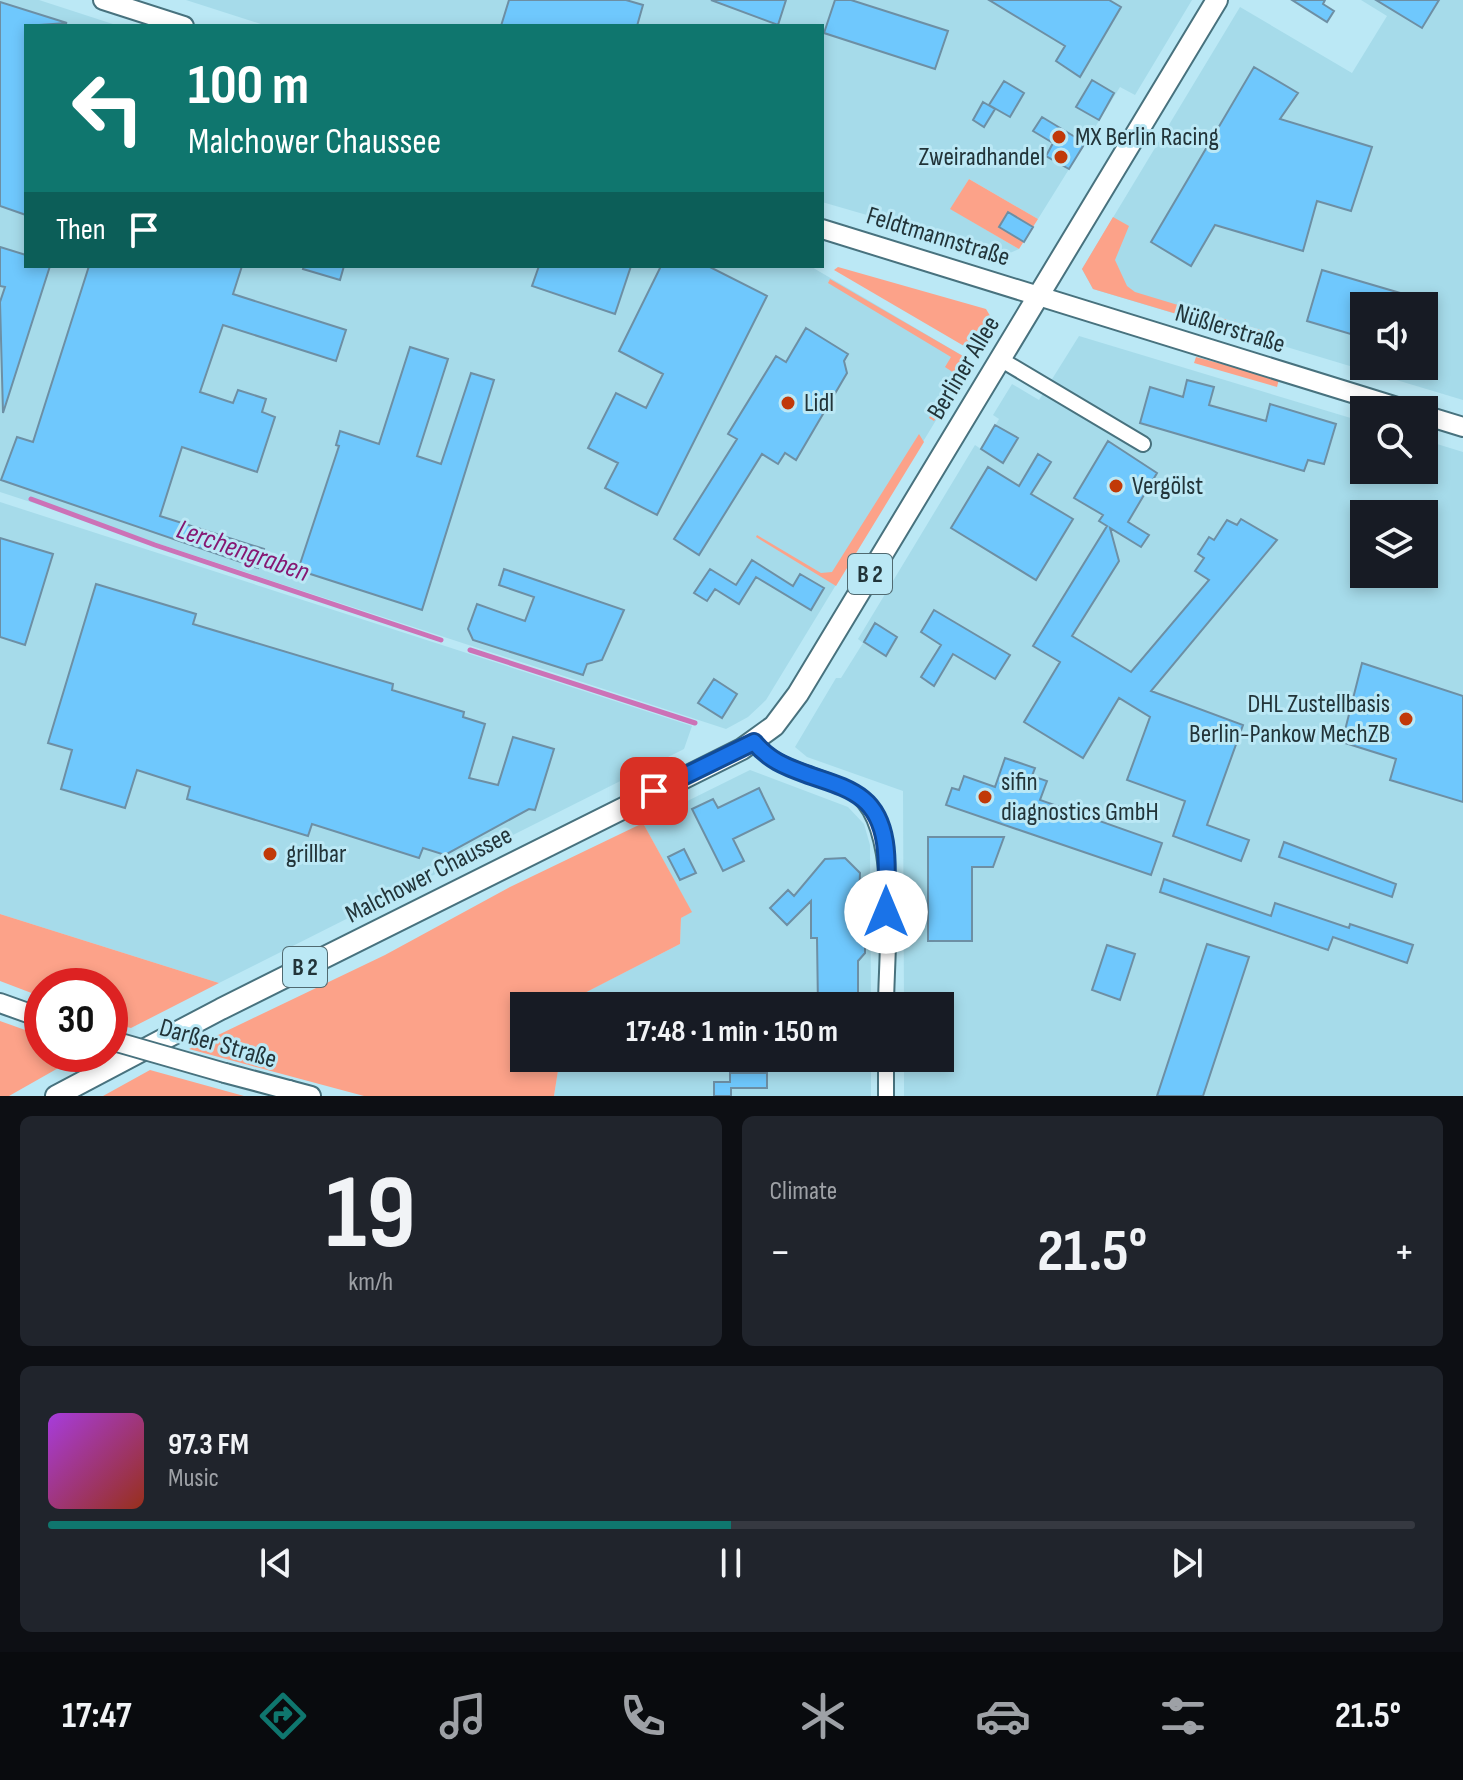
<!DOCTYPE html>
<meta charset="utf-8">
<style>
body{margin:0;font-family:"Sofia Sans Condensed",sans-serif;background:#20242c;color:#f1f3f6;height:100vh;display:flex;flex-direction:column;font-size:30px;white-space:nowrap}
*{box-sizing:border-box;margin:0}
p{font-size:26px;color:#9ea1a6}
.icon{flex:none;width:44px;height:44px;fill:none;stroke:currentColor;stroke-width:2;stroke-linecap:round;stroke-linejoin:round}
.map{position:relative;height:1096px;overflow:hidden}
.details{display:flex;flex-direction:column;gap:20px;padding:20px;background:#0d0f14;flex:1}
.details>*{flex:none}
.top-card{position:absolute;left:24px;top:24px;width:800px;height:244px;border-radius:0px;box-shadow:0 4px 12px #0003;background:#0f766e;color:#fff;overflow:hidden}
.buttons{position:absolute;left:1350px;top:292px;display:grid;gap:16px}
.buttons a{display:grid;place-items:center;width:88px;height:88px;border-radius:0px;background:#171b24;box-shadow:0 4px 12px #0003;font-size:40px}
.speed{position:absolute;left:24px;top:968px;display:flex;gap:16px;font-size:40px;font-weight:700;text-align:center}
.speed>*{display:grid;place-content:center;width:104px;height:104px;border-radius:50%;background:#171b24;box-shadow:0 4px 12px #0003;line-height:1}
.speed .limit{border:12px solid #d22;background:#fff;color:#111}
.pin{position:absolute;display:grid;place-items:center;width:68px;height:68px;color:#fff;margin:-34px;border-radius:16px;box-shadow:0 4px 12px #0006}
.me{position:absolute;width:88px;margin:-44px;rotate:0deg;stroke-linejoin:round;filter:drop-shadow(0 0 6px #0008)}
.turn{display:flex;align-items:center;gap:28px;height:168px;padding:0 32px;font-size:36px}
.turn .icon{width:104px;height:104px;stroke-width:2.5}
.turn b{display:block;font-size:56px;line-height:68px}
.then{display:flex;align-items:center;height:76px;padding:0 32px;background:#0003;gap:16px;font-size:30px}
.big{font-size:60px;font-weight:700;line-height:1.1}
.details .widget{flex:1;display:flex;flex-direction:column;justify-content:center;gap:12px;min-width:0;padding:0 28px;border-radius:12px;background:#20242c}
.details .dial{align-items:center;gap:0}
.dial b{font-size:104px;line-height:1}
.song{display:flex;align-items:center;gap:24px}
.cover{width:96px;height:96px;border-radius:12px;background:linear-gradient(135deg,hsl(280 70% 55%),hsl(10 70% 35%))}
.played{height:8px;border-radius:4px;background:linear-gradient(90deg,#0f766e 50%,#363941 50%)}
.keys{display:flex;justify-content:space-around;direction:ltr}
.heat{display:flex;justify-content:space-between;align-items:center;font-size:44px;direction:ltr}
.details .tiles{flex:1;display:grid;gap:20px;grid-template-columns:1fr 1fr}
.widget:last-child{grid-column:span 2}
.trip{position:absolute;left:510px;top:992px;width:444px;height:80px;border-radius:0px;background:#171b24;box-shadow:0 4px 12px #0003;font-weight:700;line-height:80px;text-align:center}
.tab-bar{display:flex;height:128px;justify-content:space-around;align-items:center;background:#090b0e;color:#9ea1a6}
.tab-bar .icon{width:56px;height:56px}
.tab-bar .active{color:#0f766e}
.tab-bar b{font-size:36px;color:#f1f3f6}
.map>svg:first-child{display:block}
.built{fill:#a6dbea;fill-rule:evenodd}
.green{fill:#fca289}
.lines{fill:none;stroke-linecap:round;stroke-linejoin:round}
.stream{stroke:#cc72b7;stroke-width:5}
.building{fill:#6fc8fd;stroke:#6d8fa4;stroke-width:2}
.street-casing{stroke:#48727e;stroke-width:18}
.secondary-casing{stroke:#48727e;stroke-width:22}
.primary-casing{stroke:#48727e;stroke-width:24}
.street{stroke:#fff;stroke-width:14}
.secondary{stroke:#fff;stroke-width:18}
.primary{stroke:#fff;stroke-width:20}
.secondary-bridge-casing{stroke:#48727e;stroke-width:22;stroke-linecap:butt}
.secondary-bridge{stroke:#fff;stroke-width:18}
.route-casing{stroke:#114b97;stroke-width:20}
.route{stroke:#1a73e8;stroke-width:14}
.poi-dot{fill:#c13908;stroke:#bbe8f5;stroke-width:3}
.labels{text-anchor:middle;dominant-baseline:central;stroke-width:6;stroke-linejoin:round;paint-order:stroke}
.shield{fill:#bbe8f5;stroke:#506a71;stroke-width:2}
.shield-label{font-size:24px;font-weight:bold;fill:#223439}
.poi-label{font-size:26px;fill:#223439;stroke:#bbe8f5;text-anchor:start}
.street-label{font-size:26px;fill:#223439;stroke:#bbe8f5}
.water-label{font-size:28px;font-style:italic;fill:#861873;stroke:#bbe8f5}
</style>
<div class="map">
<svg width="1463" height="1096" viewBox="0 0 1463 1096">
<rect width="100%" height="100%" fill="#bbe8f5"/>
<path class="built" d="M 0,0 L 39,0 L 119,26 L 26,26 L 26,266 L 810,266 L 968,359 L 969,366 L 766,700 L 748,717 L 726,729 L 0,492 Z
M 186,0 L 1192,0 L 1135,95 L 1120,87 L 1038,219 L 969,179 L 951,209 L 1019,249 L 1005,255 L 822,202 L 822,26 L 267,26 Z
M 1361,0 L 1463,0 L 1463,400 L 1093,289 L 1082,269 L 1240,7 L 1352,73 L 1387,16 ZM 1364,306 L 1424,306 L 1424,366 L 1364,366 Z
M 1079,336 L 1364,422 L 1364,470 L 1424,470 L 1424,440 L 1463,452 L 1463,1096 L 904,1096 L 904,1058 L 940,1058 L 940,1006 L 904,1006 L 903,791 L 807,757 L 795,747 L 836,678 L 841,678 L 863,643 L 858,639 L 975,445 L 981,449 L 999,419 L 993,415 L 1012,384 L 1039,400 ZM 1364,514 L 1424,514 L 1424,574 L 1364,574 Z
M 0,502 L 692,726 L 684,749 L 219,983 L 0,914 Z
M 750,770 L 848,807 L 864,824 L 870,845 L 871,1006 L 568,1006 L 568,1001 L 680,944 L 681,918 L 691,911 L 643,823 Z
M 560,1058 L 871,1058 L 871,1096 L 554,1096 Z"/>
<path class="green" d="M 969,179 L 1038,219 L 1019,249 L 950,209 Z
M 1113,217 L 1129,226 L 1115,260 L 1127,286 L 1135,292 L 1267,332 L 1264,340 L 1093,289 L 1082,269 Z
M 838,267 L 986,309 L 995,324 L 976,353 L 834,270 Z
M 830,279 L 968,359 L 969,366 L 934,421 L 929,418 L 954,373 L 945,367 L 951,357 L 828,283 Z
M 1196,357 L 1279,379 L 1277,387 L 1194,363 Z
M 919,434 L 924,442 L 836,586 L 756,537 L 757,535 L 821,573 L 832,572 Z
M 643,823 L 692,912 L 681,918 L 680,944 L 569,1001 L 568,1006 L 524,1006 L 524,1058 L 560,1058 L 554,1096 L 364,1096 L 189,1049 L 385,955 L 510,887 Z
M 0,914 L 219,983 L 131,1028 L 110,1023 L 110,986 L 42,986 L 42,997 L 0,981 Z
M 0,1021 L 42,1036 L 42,1054 L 83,1054 L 9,1096 L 0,1096 Z
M 150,1070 L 244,1096 L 103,1096 Z"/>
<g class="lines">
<path class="stream" d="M 31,499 L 155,545 L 441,640
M 470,650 L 695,723"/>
</g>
<path class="building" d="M 509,0 L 626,0 L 643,5 L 637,26 L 501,26 Z
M 711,0 L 786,0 L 778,25 Z
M 835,0 L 851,0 L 948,31 L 935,69 L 824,33 Z
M 989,0 L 1109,0 L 1121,7 L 1080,77 L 1056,61 L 1065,46 Z
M 1292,0 L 1325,0 L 1323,4 L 1334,11 L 1327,22 Z
M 1376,0 L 1439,0 L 1422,28 Z
M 0,2 L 67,23 L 26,26 L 26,215 L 0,206 Z
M 1254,67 L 1298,93 L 1280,119 L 1372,147 L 1351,211 L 1317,201 L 1303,251 L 1215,225 L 1191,266 L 1151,242 Z
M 1092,80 L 1114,93 L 1099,120 L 1076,107 Z
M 1004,81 L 1024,93 L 1010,117 L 989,105 Z
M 983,102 L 995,109 L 984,127 L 973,120 Z
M 1042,117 L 1085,143 L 1069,169 L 1046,156 L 1053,143 L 1033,131 Z
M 1008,212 L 1033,227 L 1024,242 L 999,227 Z
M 0,247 L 26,255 L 26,266 L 50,266 L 3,413 L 0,302 L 5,287 L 0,286 Z
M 89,266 L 242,266 L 233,294 L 346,330 L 336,361 L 223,325 L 200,392 L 233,403 L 238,390 L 266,399 L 262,412 L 275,417 L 257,472 L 182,447 L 160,516 L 264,549 L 258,568 L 1,480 L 17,437 L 33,442 Z
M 304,266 L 344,266 L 340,280 L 303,269 Z
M 539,266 L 631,266 L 615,314 L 532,286 Z
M 661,266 L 708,266 L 767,296 L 657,515 L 605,488 L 618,463 L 588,448 L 616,393 L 646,408 L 663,374 L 619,351 Z
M 1322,270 L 1407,295 L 1404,306 L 1364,306 L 1364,338 L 1307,321 Z
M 806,328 L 848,354 L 844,361 L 847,373 L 796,460 L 785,453 L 778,464 L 762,454 L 699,555 L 674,539 L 737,439 L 728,434 L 776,356 L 786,362 Z
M 410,347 L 448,359 L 417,456 L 441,464 L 471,373 L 494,380 L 422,610 L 298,570 L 339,446 L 336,445 L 340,431 L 379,444 Z
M 1187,380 L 1214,387 L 1209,405 L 1266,421 L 1270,404 L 1336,424 L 1324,464 L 1308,460 L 1304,471 L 1140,423 L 1150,387 L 1183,397 Z
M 995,425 L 1018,438 L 1003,463 L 981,449 Z
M 1108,441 L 1157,473 L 1128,522 L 1149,535 L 1141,547 L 1110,528 L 1119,561 L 1072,636 L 1131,672 L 1209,580 L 1195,571 L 1204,558 L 1198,554 L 1209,537 L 1214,540 L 1227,520 L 1237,525 L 1241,519 L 1277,540 L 1151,691 L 1243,725 L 1207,825 L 1249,840 L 1241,861 L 1173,836 L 1185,801 L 1127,780 L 1150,717 L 1119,698 L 1083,758 L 1024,722 L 1060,662 L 1033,646 L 1107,526 L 1099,521 L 1103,515 L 1074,498 Z
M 1038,454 L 1051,462 L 1031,494 L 1073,519 L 1036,580 L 951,528 L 988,467 L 1019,486 Z
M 0,538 L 53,554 L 25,645 L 0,637 Z
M 752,560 L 793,586 L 800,574 L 824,588 L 811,610 L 756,577 L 739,604 L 715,589 L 707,601 L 694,593 L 710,569 L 736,585 Z
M 504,569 L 624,610 L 602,660 L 587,664 L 583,675 L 473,640 L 468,629 L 477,604 L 525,621 L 534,597 L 499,585 Z
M 96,584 L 196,614 L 193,624 L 393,684 L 392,690 L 464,712 L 463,717 L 485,724 L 469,778 L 498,785 L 513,737 L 554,749 L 535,810 L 529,809 L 445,855 L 423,848 L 419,858 L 312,824 L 308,836 L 187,799 L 190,787 L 137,770 L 125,808 L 61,789 L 72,750 L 48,743 Z
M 934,610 L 1010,655 L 995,679 L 953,654 L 934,686 L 921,677 L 941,645 L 921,632 Z
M 875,623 L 897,637 L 886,656 L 864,642 Z
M 1362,663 L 1463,696 L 1463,802 L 1390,780 L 1396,759 L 1342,742 Z
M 714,679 L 737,694 L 722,718 L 698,703 Z
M 1005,758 L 1035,768 L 1032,776 L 1047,781 L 1040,800 L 1162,843 L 1151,875 L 946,805 L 952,788 L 959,790 L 964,776 L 995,787 Z
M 759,788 L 774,819 L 733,839 L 744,861 L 723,871 L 692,809 L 713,799 L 718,808 Z
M 928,837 L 1004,837 L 993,867 L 972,867 L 972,941 L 928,941 Z
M 1284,842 L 1396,884 L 1392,897 L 1279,857 Z
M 684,849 L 696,873 L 680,880 L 668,857 Z
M 845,858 L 860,873 L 858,926 L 865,933 L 865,953 L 858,961 L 858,994 L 853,1006 L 818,1006 L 817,938 L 811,938 L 811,901 L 787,925 L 770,908 L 788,890 L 794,896 L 825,859 Z
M 1164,879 L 1271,916 L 1275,903 L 1349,928 L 1350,924 L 1413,945 L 1407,963 L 1333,937 L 1328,950 L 1160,892 Z
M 1207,944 L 1249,957 L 1203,1096 L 1157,1096 Z
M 1107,945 L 1135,954 L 1120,1000 L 1092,990 Z
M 730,1073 L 767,1073 L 767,1088 L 731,1088 L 731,1096 L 714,1096 L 714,1082 L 730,1082 Z"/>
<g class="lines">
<defs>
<path id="street" d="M 1000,359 L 1143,444
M 754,742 C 780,772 817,773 851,791 C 902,819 886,953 886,1006
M 886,1058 L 886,1096"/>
<path id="secondary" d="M 103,0 L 184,26
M 822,229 L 1407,410
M 1424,415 L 1463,427
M 0,1003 L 42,1018
M 225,1073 L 311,1096"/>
<path id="primary" d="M 56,1096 L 221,1009 L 742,749 L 774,726 L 798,694 L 1217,0
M 288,1096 L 289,1091"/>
</defs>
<use href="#street" class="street-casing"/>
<use href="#secondary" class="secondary-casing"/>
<use href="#primary" class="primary-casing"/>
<use href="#street" class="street"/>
<use href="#secondary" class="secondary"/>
<use href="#primary" class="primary"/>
<defs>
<path id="secondary-bridge" d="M 110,1040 L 225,1073"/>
</defs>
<use href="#secondary-bridge" class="secondary-bridge-casing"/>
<use href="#secondary-bridge" class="secondary-bridge"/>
</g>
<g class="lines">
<defs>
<path id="route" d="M 654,791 L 754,742 C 769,760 784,766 806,774 C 825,781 847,786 863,799 C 894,824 886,877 886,912"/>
</defs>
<use href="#route" class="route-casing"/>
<use href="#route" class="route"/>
</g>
<g class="poi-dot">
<circle cx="1059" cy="137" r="8"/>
<circle cx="1061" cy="157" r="8"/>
<circle cx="788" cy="403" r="8"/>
<circle cx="1116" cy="486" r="8"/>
<circle cx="1406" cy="719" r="8"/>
<circle cx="985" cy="797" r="8"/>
<circle cx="270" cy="854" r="8"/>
</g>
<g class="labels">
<g class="shield">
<rect x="848" y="554" width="44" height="40" rx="6"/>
<rect x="283" y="947" width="44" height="40" rx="6"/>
</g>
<g class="shield-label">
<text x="870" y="574">B 2</text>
<text x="305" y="967">B 2</text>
</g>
<g class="poi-label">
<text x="1075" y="137">MX Berlin Racing</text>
<text x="1045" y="157" text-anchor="end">Zweiradhandel</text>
<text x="804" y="403">Lidl</text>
<text x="1132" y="486">Vergölst</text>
<text x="1390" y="704" text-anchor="end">DHL Zustellbasis<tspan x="1390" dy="30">Berlin-Pankow MechZB</tspan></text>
<text x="1001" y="782">sifin<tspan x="1001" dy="30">diagnostics GmbH</tspan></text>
<text x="286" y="854">grillbar</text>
</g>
<g class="street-label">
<text transform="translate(938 237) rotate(17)">Feldtmannstraße</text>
<text transform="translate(1230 329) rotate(17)">Nüßlerstraße</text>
<text transform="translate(964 368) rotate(-59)">Berliner Allee</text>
<text transform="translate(429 875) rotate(-27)">Malchower Chaussee</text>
<text transform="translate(218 1044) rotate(16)">Darßer Straße</text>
</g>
<g class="water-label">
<text transform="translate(243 551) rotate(19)">Lerchengraben</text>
</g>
</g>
</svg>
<div class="buttons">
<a><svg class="icon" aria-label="sound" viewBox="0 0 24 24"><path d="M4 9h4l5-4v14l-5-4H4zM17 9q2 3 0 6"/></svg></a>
<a><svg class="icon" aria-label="search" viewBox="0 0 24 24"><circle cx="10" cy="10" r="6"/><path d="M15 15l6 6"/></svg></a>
<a><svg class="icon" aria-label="layers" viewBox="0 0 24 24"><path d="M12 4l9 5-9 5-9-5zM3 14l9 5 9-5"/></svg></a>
</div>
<div class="speed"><div class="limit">30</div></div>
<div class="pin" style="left:654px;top:791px;background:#d93025"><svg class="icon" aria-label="arrive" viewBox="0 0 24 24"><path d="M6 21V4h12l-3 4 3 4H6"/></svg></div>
<svg class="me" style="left:886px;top:912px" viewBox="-20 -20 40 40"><circle r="19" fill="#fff"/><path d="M0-13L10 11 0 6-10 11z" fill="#1a73e8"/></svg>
<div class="trip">17:48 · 1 min · 150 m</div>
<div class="top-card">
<div class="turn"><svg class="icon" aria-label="left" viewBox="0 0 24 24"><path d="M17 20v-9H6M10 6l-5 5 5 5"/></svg><div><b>100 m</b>Malchower Chaussee</div></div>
<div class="then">Then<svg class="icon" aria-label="arrive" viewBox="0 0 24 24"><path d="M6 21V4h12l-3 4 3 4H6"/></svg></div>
</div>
</div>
<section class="details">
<div class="tiles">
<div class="widget dial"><b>19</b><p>km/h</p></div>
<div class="widget"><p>Climate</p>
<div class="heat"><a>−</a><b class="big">21.5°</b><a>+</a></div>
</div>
<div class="widget">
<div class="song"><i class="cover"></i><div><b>97.3 FM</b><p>Music</p></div></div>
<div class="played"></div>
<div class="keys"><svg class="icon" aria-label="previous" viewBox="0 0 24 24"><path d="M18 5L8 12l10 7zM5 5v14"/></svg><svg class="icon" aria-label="pause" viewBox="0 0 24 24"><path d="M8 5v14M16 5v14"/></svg><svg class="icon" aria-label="next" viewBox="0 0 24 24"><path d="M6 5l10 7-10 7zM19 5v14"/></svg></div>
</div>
</div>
</section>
<nav class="tab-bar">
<b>17:47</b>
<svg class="icon active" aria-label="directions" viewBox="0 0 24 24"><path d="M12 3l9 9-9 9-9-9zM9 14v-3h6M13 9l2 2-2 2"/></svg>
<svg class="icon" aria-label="music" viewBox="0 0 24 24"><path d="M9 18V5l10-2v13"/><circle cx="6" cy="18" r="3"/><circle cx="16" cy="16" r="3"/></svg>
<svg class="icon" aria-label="phone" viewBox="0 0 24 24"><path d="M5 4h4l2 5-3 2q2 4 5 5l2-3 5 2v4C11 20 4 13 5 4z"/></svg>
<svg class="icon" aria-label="climate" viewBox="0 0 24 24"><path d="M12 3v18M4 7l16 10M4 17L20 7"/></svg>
<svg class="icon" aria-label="car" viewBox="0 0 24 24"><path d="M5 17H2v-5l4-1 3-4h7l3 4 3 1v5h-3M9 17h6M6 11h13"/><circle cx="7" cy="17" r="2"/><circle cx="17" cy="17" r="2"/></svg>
<svg class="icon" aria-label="filters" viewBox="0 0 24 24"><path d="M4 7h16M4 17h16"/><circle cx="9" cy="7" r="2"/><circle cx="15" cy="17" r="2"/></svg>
<b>21.5°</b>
</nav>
